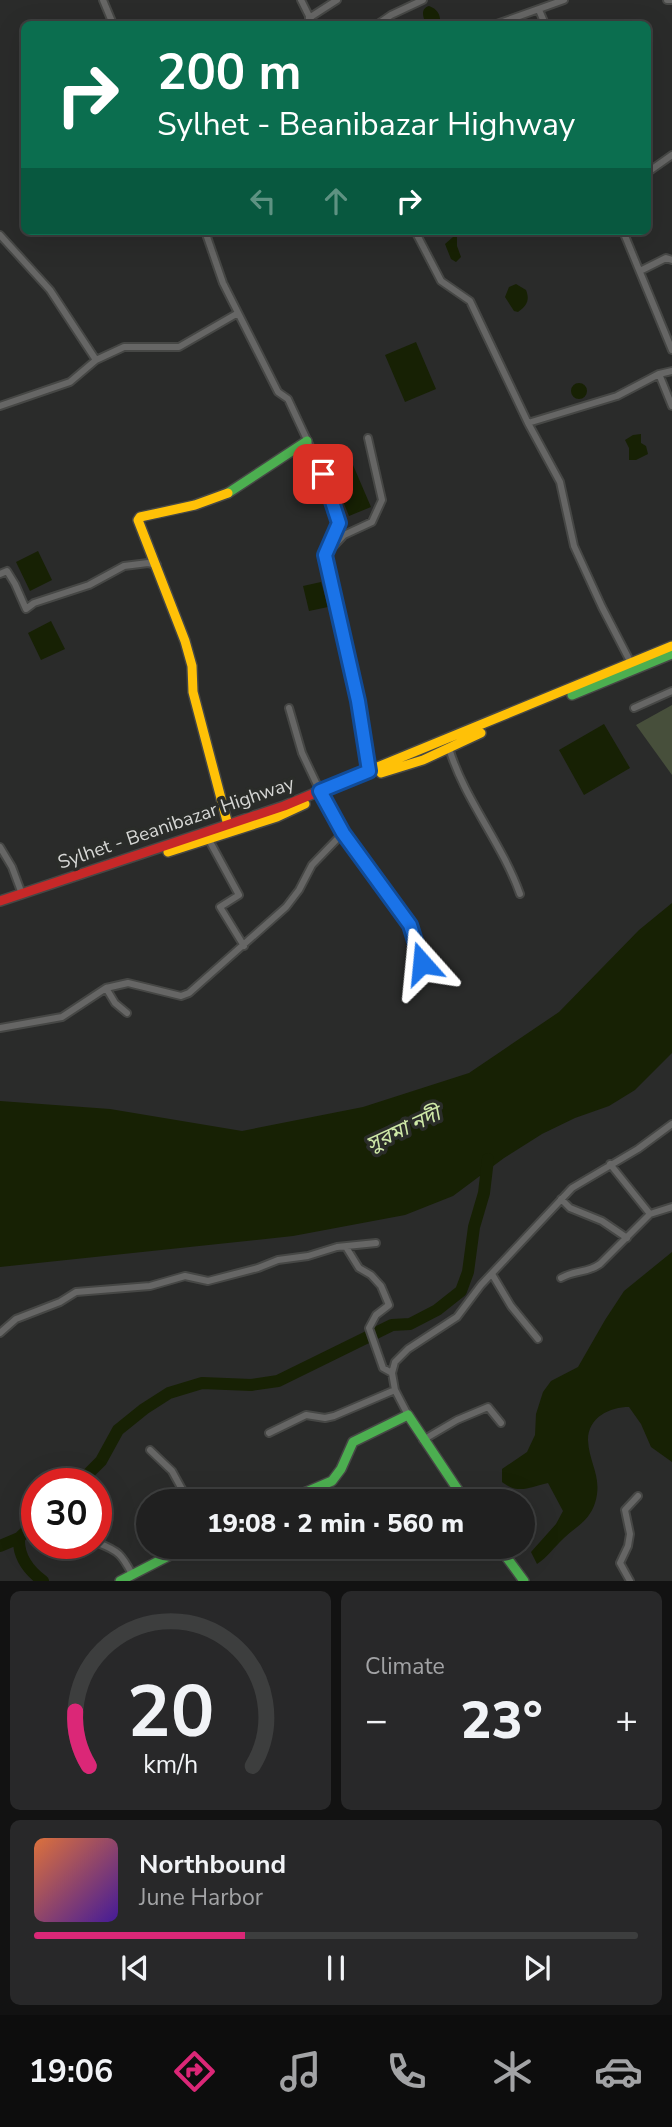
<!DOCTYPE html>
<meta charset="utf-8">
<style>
body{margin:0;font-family:"Nunito Sans","Noto Sans Bengali",sans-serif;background:#282829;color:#f1f3f6;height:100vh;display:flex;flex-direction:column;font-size:26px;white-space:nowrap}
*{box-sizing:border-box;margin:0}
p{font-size:23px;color:#a2a3a5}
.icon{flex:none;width:38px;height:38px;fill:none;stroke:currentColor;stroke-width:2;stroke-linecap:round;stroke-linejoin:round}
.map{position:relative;height:1581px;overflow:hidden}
.drawer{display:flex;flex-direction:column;gap:10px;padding:10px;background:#121212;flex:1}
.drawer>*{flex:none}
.hud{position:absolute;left:21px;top:21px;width:630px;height:214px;border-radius:10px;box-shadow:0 7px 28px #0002,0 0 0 2px #3d3e3e;background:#0b6e4f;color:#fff;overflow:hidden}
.speed{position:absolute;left:21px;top:1468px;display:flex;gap:14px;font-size:35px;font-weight:700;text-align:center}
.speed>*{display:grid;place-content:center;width:91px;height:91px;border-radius:50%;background:#202020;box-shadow:0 7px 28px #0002,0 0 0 2px #3d3e3e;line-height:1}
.speed .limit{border:10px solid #d22;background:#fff;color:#111}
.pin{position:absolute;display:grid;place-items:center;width:60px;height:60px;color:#fff;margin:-30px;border-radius:14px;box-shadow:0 4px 10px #0006}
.me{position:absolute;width:77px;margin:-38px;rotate:342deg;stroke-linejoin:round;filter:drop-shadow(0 0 5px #0008)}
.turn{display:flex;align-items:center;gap:24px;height:147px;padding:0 21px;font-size:32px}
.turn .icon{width:91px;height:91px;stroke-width:2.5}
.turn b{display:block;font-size:49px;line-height:60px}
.lanes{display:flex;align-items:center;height:66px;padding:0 21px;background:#0003;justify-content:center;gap:35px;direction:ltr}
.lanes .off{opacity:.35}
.big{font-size:52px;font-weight:800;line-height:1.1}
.drawer .card{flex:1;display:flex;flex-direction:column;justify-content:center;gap:10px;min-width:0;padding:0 24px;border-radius:10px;background:#282829}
.drawer .dial{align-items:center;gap:0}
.dial svg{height:182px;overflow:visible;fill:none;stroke:#3d3e3e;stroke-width:7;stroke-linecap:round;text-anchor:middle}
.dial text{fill:#f1f3f6;stroke:none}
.song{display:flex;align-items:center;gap:21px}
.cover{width:84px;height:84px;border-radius:10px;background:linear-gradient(135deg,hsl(20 70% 55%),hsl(260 70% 35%))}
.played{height:7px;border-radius:4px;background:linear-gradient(90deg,#db2777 35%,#3d3e3e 35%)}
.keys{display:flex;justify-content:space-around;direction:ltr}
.heat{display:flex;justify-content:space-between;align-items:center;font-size:38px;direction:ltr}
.drawer .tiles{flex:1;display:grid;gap:10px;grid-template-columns:1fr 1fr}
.card:last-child{grid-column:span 2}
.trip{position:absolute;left:136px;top:1489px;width:399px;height:70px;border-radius:35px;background:#202020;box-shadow:0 7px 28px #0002,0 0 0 2px #3d3e3e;font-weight:800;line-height:70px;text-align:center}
.tab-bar{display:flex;height:112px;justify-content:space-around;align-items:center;background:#0d0d0d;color:#a2a3a5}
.tab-bar .icon{width:49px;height:49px}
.tab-bar .current{color:#db2777}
.tab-bar b{font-size:32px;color:#f1f3f6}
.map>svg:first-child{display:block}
.green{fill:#474f3b}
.water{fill:#172104}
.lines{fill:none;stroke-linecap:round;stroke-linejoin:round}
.river{stroke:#172104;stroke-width:12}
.street-casing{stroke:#464745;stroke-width:10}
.fast-casing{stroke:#464745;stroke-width:12}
.slow-casing{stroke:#464745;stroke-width:12}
.jam-casing{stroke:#464745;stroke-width:12}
.street{stroke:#666665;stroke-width:6}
.fast{stroke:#4caf50;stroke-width:9}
.slow{stroke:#ffc107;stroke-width:9}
.jam{stroke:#c62828;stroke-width:9}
.route-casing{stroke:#114b97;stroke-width:18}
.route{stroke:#1a73e8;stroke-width:12}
.labels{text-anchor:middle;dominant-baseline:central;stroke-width:7;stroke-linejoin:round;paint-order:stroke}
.street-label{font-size:19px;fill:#d6d7d5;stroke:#2a2c29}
.water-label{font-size:21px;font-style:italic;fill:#cfe9a8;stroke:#2a2c29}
</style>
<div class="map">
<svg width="672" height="1581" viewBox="0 0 672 1581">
<rect width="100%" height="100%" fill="#2a2b2a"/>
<path class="green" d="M 672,705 L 672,775 L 636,725 Z"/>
<path class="water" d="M 429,6 C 438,9 441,16 440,24 L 426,24 C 423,17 420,9 429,6 Z
M 453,237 L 457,237 L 457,246 L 461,257 L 456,262 L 451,259 L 445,244 Z
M 516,284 L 526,290 C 530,300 527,306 518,312 L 514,311 L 505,297 L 509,287 Z
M 416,342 L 436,389 L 405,402 L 385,355 Z
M571 391a8 8 0 1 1 16 0a8 8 0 1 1-16 0Z
M 641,434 L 641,443 L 646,446 L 648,454 L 636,460 L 629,460 L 629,448 L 625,440 L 633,435 Z
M 353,465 L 371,507 L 349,516 L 332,474 Z
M 38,551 L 52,580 L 30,591 L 16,562 Z
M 321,582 L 328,607 L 309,611 L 303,586 Z
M 51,621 L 65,649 L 41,660 L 28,633 Z
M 604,724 L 630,768 L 584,795 L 559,750 Z
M 672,903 L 672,1053 L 635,1090 L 609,1106 L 575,1118 L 542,1134 L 504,1158 L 453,1196 L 405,1215 L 293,1236 L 0,1267 L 0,1101 L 110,1109 L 242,1131 L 363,1107 L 469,1073 L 559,1012 L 639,930 Z
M 672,1252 L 672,1462 L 651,1447 L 641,1424 L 629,1407 C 610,1407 588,1417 588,1440 C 589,1464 603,1477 595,1503 C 589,1521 577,1526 564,1538 C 554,1547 548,1557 537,1564 L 531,1552 L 556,1524 L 563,1511 L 548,1483 C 529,1487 519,1495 502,1482 L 502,1469 L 527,1452 L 535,1435 L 536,1414 L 543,1392 L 551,1381 L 578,1367 L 605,1320 L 624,1291 Z"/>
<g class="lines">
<path class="river" d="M 78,1484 L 101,1461 L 118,1430 L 144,1409 L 169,1393 L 202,1383 L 251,1385 L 278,1381 L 392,1325 L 410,1324 L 437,1310 L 461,1291 L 468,1272 L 474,1227 L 484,1193 L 488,1159
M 37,1521 L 19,1538 C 18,1556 28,1570 43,1581
M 0,1546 L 19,1538"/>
<defs>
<path id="street" d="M 103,0 L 113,24
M 301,0 L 313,24
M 667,0 L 672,0
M 539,10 L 545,24
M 309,18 L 337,0
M 378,24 L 391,15 L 423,0
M 497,24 L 564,0
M 648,172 L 672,155
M 205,231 L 223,283 L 278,392 L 288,399 L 323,474 L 339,523 L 328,550
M 415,231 L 441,281 L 470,301 L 528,423 L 560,482 L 574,546 L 602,607 L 631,663
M 623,231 L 672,350
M 0,235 L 50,290 L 96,360
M 640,271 L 666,258 L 672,260
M 659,374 L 672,406
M 0,406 L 70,382 L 96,360 L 124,347 L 179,347 L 238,313
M 528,423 L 617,396 L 659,374 L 672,371
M 368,438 L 382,500 L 372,522 L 344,535 L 325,555 L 358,701 L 369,771
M 0,574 L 7,571 L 15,584 L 26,609 L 34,603 L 89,585 L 124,566 L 148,563 L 157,565
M 289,708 L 302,753 L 320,791 L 343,833 L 410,925 L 422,963
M 634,708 L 672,691
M 449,748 C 464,799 502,843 520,894
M 211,838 L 209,840 L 239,895 L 220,907 L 244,946
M 0,847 L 12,867 L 22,894
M 106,988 L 115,1003 L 127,1013
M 0,1028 L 62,1017 L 106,988 L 128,983 L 181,996 L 189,993 L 286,907 L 299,890 L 312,865 L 343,833
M 610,1164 L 650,1214
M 561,1199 L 570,1208 L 602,1221 L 627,1238
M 346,1247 L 359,1268 L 371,1275 L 381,1286 L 389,1305 L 376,1315 L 369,1328 L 383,1368 L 392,1373
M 492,1274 L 511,1306 L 538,1339
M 561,1278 C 577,1269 586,1274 600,1264 L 650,1214 L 672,1207
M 0,1333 L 16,1319 L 60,1302 L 76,1292 L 150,1286 L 185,1276 L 208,1281 L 258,1268 L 278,1260 L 308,1256 L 337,1247 L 376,1243
M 408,1415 L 395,1390 L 392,1373 L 395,1362 L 408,1349 L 457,1317 L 481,1285 L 572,1188 L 638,1149 L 672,1124
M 269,1433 L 306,1415 L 325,1418 L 334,1416 L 395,1390
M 423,1440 L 457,1420 L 488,1407 L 501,1423
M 150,1450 L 172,1471 L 189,1502
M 96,1540 L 98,1543 C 119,1551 122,1555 132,1574
M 630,1581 L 620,1563 L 628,1546 L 630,1534 L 625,1510 L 638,1496"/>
<path id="fast" d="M 228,493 L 307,441
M 572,695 L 672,654
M 283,1502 L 332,1481 L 341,1469 L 353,1442 L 408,1415 L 466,1502
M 499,1547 L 524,1581
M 120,1581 L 186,1547"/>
<path id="slow" d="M 228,493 L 195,505 L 140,517 L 138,520 L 185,641 L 192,666 L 193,692 L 228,825
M 381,773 L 423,760 L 481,733
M 341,782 L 672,646
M 168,852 L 277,817 L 305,804"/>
<path id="jam" d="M 0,901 L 284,806 L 341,782"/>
</defs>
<use href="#street" class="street-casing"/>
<use href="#fast" class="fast-casing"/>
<use href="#slow" class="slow-casing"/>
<use href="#jam" class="jam-casing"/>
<use href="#street" class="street"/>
<use href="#fast" class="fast"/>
<use href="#slow" class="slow"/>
<use href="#jam" class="jam"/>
</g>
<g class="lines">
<defs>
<path id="route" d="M 323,474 L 339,523 L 325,555 L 358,701 L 369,771 L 320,791 L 343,833 L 410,925 L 422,963"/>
</defs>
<use href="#route" class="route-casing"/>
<use href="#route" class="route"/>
</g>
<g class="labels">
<g class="street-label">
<text transform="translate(176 823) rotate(-19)">Sylhet - Beanibazar Highway</text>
</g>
<g class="water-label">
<text transform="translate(403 1129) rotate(-25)">সুরমা নদী</text>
</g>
</g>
</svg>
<div class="speed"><div class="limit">30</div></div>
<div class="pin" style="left:323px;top:474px;background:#d93025"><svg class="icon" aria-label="arrive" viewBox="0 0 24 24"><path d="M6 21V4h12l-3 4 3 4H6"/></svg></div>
<svg class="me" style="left:422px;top:963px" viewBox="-20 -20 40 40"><path d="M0-17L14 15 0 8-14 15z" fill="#1a73e8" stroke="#fff" stroke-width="4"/></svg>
<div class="trip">19:08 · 2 min · 560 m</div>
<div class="hud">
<div class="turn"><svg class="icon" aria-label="right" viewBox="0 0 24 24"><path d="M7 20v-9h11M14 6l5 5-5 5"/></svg><div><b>200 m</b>Sylhet - Beanibazar Highway</div></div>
<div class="lanes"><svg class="icon off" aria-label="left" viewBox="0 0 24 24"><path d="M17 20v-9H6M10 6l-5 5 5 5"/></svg><svg class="icon off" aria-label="ahead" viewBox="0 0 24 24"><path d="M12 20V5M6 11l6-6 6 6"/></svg><svg class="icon" aria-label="right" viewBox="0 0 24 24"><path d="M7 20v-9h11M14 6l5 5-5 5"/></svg></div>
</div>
</div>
<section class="drawer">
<div class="tiles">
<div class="card dial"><svg viewBox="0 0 100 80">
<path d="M14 69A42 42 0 1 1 86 69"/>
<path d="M14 69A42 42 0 0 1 8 45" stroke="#db2777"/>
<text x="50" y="56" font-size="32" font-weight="700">20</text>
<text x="50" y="72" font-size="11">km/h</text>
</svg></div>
<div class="card"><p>Climate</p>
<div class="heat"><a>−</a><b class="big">23°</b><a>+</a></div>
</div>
<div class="card">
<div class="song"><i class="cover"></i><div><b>Northbound</b><p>June Harbor</p></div></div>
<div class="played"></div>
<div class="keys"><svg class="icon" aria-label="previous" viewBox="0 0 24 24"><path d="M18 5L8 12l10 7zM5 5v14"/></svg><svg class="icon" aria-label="pause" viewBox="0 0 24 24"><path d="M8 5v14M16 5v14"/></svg><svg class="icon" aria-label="next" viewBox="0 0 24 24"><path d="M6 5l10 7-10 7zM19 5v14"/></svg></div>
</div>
</div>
</section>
<nav class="tab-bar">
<b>19:06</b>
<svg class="icon current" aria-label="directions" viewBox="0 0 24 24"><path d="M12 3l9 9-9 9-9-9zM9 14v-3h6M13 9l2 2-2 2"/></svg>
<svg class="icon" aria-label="music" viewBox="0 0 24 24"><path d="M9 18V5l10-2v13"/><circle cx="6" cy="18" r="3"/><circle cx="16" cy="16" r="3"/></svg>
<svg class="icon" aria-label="phone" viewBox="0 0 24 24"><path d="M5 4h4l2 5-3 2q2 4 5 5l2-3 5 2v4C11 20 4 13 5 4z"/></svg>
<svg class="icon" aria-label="climate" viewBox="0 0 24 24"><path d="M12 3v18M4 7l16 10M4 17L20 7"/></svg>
<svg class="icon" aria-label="car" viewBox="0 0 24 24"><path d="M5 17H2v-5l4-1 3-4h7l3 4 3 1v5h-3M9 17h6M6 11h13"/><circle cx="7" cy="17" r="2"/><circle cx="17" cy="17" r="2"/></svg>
</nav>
